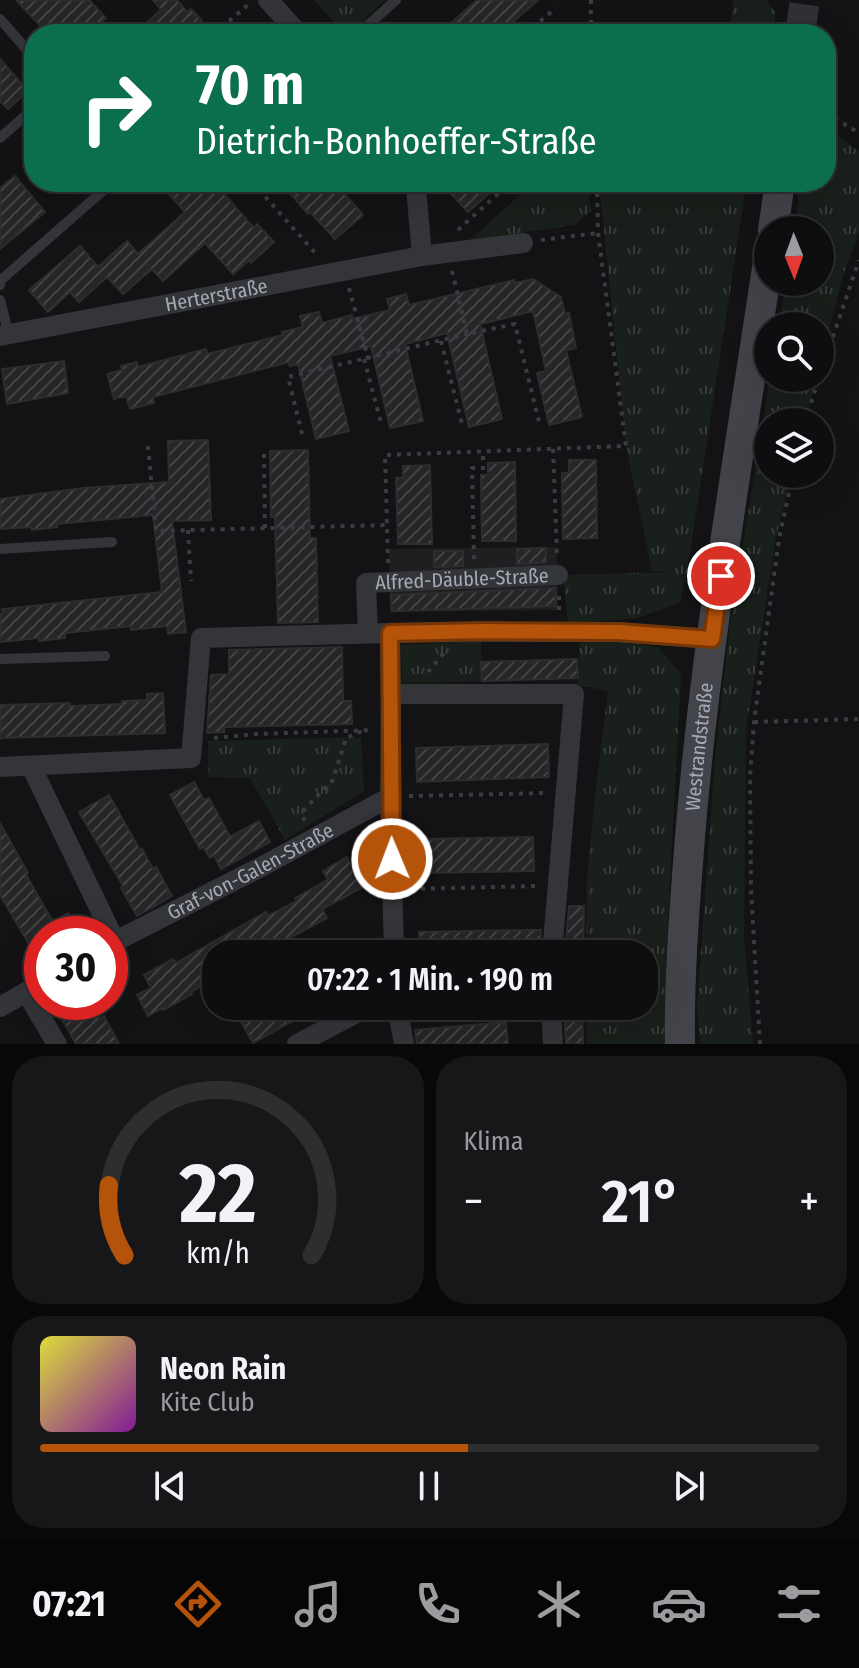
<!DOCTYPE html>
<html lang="de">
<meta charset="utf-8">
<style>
body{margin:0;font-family:"Fira Sans Condensed",sans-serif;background:#171719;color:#f1f3f6;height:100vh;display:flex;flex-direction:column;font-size:30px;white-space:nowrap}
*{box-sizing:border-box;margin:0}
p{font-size:26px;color:#9b9c9f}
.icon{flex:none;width:44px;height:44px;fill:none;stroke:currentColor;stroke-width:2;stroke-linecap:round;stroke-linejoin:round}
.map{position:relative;height:1044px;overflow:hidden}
.side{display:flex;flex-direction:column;gap:12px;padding:12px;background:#080809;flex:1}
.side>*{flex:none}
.top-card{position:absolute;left:24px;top:24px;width:812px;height:168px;border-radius:32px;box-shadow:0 8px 32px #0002,0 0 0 2px #2e2e30;background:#0b6e4f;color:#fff;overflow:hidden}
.needle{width:52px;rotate:179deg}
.tools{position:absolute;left:754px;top:216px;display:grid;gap:16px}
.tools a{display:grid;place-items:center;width:80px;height:80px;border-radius:50%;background:#0e0e10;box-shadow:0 8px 32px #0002,0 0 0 2px #2e2e30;font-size:40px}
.speed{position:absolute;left:24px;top:916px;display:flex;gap:16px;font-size:40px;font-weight:700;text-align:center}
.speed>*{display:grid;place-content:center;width:104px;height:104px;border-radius:50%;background:#0e0e10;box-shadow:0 8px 32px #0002,0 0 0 2px #2e2e30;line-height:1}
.speed .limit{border:12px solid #d22;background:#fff;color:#111}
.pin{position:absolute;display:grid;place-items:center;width:68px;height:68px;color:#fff;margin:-34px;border:4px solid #fff;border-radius:50%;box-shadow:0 2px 8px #0007}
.me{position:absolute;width:88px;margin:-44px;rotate:359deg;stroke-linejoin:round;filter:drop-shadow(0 0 6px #0008)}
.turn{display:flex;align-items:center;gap:28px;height:168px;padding:0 40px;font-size:36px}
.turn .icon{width:104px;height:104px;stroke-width:2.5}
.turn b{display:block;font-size:56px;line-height:68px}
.big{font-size:60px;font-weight:600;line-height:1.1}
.side .widget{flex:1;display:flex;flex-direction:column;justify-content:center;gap:12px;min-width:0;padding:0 28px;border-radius:32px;background:#171719}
.side .dial{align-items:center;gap:0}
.dial svg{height:208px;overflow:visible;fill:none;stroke:#2e2e30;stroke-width:7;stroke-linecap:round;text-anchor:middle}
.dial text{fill:#f1f3f6;stroke:none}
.song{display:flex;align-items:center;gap:24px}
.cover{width:96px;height:96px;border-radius:12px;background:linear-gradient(135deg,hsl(60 70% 55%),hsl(290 70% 35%))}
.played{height:8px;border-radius:4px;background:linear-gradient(90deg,#b45309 55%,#2e2e30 55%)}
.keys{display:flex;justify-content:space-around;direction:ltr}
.heat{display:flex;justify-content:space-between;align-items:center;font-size:44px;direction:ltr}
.side .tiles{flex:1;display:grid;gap:12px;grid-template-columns:1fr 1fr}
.widget:last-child{grid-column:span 2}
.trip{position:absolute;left:202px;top:940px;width:456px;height:80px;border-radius:32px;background:#0e0e10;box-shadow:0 8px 32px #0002,0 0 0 2px #2e2e30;font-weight:600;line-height:80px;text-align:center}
.menu{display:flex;height:128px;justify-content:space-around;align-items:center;background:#060606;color:#9b9c9f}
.menu .icon{width:56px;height:56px}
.menu .selected{color:#b45309}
.menu b{font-size:36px;color:#f1f3f6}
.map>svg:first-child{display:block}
.built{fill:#1f1f21}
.grass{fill:url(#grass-tufts)}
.building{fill:url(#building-hatch);stroke:#2d2d30;stroke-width:2}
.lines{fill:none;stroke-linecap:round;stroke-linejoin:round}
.secondary-tunnel{stroke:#303135;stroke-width:30;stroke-dasharray:30 15;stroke-linecap:butt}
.path{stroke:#3a3c40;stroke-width:4;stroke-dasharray:4 6;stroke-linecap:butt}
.service{stroke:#343539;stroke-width:10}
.minor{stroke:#343539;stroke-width:20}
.secondary{stroke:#424449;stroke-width:30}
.route-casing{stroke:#753606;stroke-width:20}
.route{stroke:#b45309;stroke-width:14}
.labels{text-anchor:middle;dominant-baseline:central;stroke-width:8;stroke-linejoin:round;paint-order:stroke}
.street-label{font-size:20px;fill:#a5a9b5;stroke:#0e0e0f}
</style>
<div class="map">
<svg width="859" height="1044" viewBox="0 0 859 1044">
<defs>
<pattern id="grass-tufts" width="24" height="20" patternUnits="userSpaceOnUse" patternTransform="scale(2)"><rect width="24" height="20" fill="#191f1a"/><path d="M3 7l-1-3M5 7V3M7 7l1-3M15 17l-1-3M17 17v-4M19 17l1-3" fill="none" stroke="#373d39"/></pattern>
<pattern id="building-hatch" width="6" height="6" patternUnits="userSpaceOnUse" patternTransform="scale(2)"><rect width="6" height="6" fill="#262628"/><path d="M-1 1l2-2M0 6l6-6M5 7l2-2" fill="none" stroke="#424345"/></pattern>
</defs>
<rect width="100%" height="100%" fill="#131315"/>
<path class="built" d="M 557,547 L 558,610 L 390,612 L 389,549 Z"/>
<path class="grass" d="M 314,0 L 385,0 L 348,34 L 345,34 Z
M 734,0 L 766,0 L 775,12 L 775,34 L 729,34 Z
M 826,125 L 859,152 L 859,232 L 843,276 L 820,365 L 820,326 L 779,326 L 786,282 L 820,282 L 820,230 L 795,230 L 798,208 L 798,182 L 826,182 Z
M 534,182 L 588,182 L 591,211 L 575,225 L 470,240 Z
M 599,182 L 748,182 L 745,193 L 687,572 L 680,603 L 637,618 L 568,624 L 563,575 L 674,572 L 652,571 L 626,446 Z
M 770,378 L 817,378 L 805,422 L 768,422 L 768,474 L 792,474 L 776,537 L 746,730 L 744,937 L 753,1044 L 700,1044 L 697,1007 L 715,758 L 730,624 Z
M 580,636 L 658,647 L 681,674 L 666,957 L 667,1044 L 587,1044 L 586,1006 L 644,1006 L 644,954 L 586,954 L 587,879 L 596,786 L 608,691 L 578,685 Z
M 481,641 L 482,681 L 402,683 L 401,645 Z
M 361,737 L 364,791 L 285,840 L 250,778 L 208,777 L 208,741 Z"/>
<path class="building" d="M 16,0 L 89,0 L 106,18 L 89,34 L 48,34 Z
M 153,0 L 177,0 L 187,12 L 191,9 L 202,21 L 187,34 L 134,34 L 161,10 Z
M 477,0 L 538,0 L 499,34 L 439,34 Z
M 0,59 L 28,91 L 8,109 L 0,101 Z
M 15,176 L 45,212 L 0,249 L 0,188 Z
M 180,182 L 236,182 L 223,193 L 254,228 L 257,224 L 274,242 L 251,263 L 249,260 L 233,274 L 205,243 L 163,281 L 152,269 L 123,294 L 107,277 L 79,302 L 70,292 L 48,312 L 29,290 L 80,246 L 98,267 L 127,241 L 138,254 L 185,212 L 168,193 Z
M 280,182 L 334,182 L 363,215 L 335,239 L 310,212 L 308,214 Z
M 440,182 L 502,182 L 468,212 Z
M 533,279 L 561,297 L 565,314 L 569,313 L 576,348 L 566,350 L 582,417 L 549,425 L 537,373 L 546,371 L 533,311 L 480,324 L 502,419 L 469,427 L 447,333 L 405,344 L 423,421 L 390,428 L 371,346 L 330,356 L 349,431 L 316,439 L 298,364 L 290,366 L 289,362 L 153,397 L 154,403 L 130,409 L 126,396 L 114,399 L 107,374 L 122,370 L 121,366 L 137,362 L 138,367 L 206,349 L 207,354 L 283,335 L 282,332 L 303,327 L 300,316 L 319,312 L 322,323 L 352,315 L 353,319 L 390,310 L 387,299 L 406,294 L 409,305 L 514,280 L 515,283 Z
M 64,361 L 68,393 L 7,404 L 2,369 Z
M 208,440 L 211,520 L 172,521 L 186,632 L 168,634 L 167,626 L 131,630 L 131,626 L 65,633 L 65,638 L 39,641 L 39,638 L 0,642 L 0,614 L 3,613 L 2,609 L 162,592 L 153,515 L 57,524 L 57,527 L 32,530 L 31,527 L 0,529 L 0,499 L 84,488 L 169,482 L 168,441 Z
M 308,450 L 310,538 L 316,538 L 318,622 L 278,623 L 275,517 L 271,517 L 270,451 Z
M 569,460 L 596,460 L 597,538 L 563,539 L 562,473 L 569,473 Z
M 515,462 L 516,541 L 482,541 L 481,475 L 488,475 L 488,463 Z
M 430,465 L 432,544 L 398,544 L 396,478 L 403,478 L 403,466 Z
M 546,548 L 546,562 L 517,564 L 517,549 Z
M 434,551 L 463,551 L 463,566 L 434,567 Z
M 555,588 L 556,606 L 392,611 L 391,595 Z
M 342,647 L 343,701 L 351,701 L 352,724 L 224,727 L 224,732 L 207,733 L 211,675 L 229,674 L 229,650 Z
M 577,659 L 578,678 L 482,681 L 481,662 Z
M 163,693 L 165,733 L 0,738 L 0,705 L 70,703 L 70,706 L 122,704 L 122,701 L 147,700 L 147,694 Z
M 548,744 L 549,777 L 417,782 L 416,748 Z
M 194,782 L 204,800 L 209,798 L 230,837 L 259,821 L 270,842 L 221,869 L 214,855 L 210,858 L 203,847 L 200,849 L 170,795 Z
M 109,795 L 140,850 L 142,849 L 153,869 L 156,867 L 172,896 L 137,916 L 121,888 L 123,886 L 79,812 Z
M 0,823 L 28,873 L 26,875 L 53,922 L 68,913 L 81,934 L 42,934 L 42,966 L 0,895 Z
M 533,837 L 534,871 L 418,873 L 417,839 Z
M 347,857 L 363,887 L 322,909 L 327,918 L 260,954 L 216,954 L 216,978 L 191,992 L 192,994 L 163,1010 L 162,1008 L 148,1016 L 137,995 L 151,988 L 144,975 L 173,959 L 176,963 L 266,912 L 268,916 L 297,901 L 295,898 L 328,880 L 323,871 Z
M 569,906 L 584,906 L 583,954 L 565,954 Z
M 530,930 L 541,930 L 539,954 L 420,954 L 419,932 Z
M 52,1002 L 91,1002 L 100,1019 L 104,1016 L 119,1044 L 76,1044 Z
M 248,1006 L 320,1006 L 253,1043 L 236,1013 Z
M 564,1006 L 582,1006 L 583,1044 L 566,1044 Z
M 506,1022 L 508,1044 L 417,1044 L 415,1030 Z"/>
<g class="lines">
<path class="secondary-tunnel" d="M 800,34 L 805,0"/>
<path class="path" d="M 591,0 L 591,34
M 214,34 L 249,4
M 525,34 L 556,8
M 826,113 L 859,133
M 252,182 L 317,255
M 458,230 L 511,182
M 541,240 L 598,233
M 452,271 L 467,334 L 515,324 L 540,426
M 349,288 L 368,358 L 356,314
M 441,341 L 462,424
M 364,359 L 381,423
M 820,375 L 859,260
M 805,422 L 819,378
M 302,434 L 288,377 L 467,334
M 148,446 L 156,531 L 387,525
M 553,449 L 557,555
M 264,454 L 265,529
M 188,530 L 191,581
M 474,559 L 472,468 L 483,468 L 483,452
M 388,563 L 385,455 L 626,446 L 598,233 L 597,182
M 559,596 L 559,615
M 428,672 L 443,654 L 443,650
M 754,722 L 859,719
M 214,738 L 257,734 L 373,730
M 409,796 L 548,793
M 304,821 L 303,811 L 333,780 L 346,738 L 362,731
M 411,889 L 538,886
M 760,1044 L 751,890 L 750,777 L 754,722 L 779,539 L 793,474"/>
<path class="service" d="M 0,19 L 34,58
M 358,34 L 396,0
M 0,138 L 34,108
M 0,285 L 1,280 L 113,182
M 0,300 L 9,335
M 0,549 L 112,542
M 0,659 L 105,656"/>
<g class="minor">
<path d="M 268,0 L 299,34"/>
<path d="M 414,182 L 416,188 L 422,256 L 523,243"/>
<path id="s1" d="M 0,336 L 422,256"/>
<path id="s2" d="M 368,633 L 366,583 L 558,575"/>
<path d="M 391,694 L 390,797 L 394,954"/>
<path d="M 31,766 L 115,941"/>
<path d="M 0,767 L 191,758 L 201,638 L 390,633"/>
<path id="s3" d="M 110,944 L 259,868 L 390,797"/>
<path d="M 552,954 L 574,694 L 391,694 L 390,633 L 459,632 L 618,632 L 712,639"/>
<path d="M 26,992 L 57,1044"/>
<path d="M 397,1006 L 404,1044"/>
<path d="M 551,1006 L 553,1044"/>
<path d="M 0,1007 L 42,983"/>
<path d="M 297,1044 L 370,1006"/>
</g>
<g class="secondary">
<path d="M 773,230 L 780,182"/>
<path id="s4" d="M 680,1044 C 679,979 684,915 689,850 C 704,653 739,457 768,261"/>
</g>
</g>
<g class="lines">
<defs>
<path id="route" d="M 392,859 L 390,633 L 484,631 L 618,632 L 712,639 L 721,576"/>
</defs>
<use href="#route" class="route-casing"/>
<use href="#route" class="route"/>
</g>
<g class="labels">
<g class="street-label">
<text stroke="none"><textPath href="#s1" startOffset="220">Herterstraße</textPath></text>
<text stroke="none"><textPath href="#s2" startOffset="146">Alfred-Däuble-Straße</textPath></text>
<text stroke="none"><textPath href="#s4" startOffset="298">Westrandstraße</textPath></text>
<text stroke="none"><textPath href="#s3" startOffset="158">Graf-von-Galen-Straße</textPath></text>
</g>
</g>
</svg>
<div class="tools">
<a><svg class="needle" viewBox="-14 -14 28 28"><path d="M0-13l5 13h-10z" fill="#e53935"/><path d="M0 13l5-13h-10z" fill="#9b9c9f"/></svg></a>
<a><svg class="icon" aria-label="search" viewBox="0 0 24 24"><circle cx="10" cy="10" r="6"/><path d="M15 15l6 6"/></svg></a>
<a><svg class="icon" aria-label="layers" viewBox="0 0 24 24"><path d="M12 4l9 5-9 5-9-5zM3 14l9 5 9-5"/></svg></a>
</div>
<div class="speed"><div class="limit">30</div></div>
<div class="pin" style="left:721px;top:576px;background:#d93025"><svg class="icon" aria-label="arrive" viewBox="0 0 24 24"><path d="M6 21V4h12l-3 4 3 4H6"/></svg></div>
<svg class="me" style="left:392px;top:859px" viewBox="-20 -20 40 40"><circle r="17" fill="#b45309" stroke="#fff" stroke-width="3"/><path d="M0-11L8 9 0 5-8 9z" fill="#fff"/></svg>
<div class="trip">07:22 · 1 Min. · 190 m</div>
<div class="top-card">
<div class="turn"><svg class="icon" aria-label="right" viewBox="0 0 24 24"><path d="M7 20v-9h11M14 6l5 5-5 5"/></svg><div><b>70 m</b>Dietrich-Bonhoeffer-Straße</div></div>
</div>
</div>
<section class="side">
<div class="tiles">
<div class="widget dial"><svg viewBox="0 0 100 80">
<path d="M14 69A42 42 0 1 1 86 69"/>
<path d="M14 69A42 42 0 0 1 8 42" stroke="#b45309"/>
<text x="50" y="56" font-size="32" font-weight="700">22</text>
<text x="50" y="72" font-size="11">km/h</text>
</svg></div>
<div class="widget"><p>Klima</p>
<div class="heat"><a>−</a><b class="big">21°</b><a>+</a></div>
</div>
<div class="widget">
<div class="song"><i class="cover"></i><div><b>Neon Rain</b><p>Kite Club</p></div></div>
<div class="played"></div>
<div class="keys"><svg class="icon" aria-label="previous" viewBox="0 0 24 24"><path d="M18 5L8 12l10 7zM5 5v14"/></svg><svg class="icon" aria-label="pause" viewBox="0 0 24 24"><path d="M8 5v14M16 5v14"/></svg><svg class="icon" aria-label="next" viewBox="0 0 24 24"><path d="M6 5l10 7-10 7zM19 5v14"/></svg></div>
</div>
</div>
</section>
<nav class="menu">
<b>07:21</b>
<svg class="icon selected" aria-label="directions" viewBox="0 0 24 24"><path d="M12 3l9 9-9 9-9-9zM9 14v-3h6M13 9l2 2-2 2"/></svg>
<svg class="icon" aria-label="music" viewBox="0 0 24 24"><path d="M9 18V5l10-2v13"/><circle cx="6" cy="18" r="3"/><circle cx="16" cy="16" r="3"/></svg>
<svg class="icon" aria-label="phone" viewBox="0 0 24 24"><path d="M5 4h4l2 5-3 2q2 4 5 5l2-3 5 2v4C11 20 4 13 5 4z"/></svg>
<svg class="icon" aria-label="climate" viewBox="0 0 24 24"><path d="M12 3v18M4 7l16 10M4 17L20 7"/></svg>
<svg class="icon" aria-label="car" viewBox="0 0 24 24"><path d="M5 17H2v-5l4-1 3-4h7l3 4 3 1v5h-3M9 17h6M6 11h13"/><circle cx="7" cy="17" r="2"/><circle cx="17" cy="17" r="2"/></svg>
<svg class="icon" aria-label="filters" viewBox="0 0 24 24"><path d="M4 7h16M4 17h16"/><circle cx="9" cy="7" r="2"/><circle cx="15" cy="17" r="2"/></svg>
</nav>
